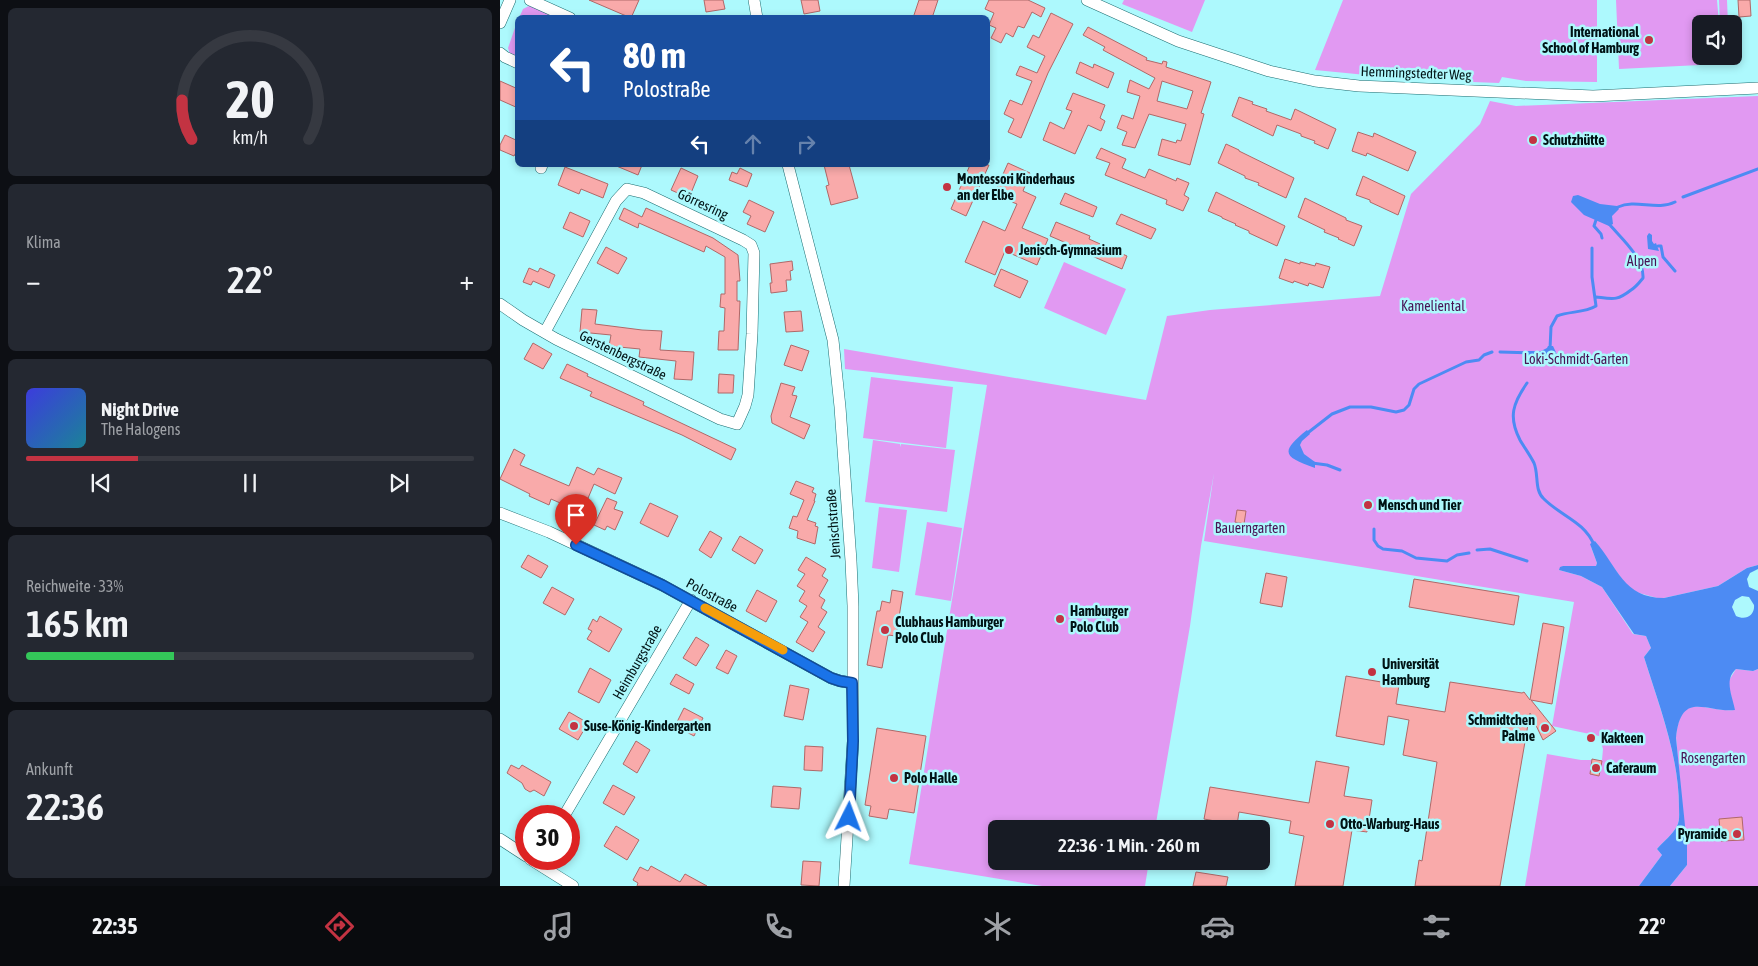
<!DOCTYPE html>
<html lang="de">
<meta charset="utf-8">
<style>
body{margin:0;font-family:"Asap Condensed",sans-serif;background:#242831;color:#f1f3f6;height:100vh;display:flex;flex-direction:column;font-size:19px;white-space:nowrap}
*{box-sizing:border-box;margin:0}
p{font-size:16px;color:#9ea1a6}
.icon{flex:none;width:28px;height:28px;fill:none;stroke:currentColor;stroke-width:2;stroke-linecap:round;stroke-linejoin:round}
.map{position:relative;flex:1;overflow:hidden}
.sheet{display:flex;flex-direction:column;gap:8px;padding:8px;background:#0d0f14;width:500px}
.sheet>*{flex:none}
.guide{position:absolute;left:15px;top:15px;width:475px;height:152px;border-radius:8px;box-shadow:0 2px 8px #0003;background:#1a4fa0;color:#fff;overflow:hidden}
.tools{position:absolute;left:1192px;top:15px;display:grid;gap:10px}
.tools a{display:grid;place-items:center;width:50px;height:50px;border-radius:8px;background:#171b24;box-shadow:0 2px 8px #0003;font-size:25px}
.speed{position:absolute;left:15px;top:805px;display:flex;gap:10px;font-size:25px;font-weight:700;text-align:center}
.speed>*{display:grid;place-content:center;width:65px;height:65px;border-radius:50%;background:#171b24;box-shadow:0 2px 8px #0003;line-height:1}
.speed .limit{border:8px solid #d22;background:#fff;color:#111}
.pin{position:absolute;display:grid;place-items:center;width:42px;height:42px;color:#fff;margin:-51px -21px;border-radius:50% 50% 50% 0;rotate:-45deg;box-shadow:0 0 5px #0007}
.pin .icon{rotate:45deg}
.me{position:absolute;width:55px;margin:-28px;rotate:3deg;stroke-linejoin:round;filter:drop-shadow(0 0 4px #0008)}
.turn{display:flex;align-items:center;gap:18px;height:105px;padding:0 25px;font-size:22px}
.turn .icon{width:65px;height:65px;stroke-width:2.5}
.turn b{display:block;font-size:35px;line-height:42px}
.lanes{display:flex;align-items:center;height:48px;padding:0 25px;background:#0003;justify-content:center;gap:25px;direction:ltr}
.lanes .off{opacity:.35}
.big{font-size:38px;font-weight:600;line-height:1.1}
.sheet .tile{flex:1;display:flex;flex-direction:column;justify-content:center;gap:8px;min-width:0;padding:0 18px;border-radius:8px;background:#242831}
.sheet .dial{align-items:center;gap:0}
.dial svg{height:130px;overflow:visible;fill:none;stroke:#363941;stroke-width:7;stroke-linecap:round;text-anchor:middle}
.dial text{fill:#f1f3f6;stroke:none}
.song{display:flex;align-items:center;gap:15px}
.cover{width:60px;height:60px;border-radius:8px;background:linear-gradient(135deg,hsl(240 70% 55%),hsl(190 70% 35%))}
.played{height:5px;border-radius:2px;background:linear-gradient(90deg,#c33342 25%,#363941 25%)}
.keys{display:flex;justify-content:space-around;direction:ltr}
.heat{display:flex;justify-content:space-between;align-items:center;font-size:28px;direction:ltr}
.charge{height:8px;border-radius:4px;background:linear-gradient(90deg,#34c759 33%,#363941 0)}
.trip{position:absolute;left:488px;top:820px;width:282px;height:50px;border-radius:8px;background:#171b24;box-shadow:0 2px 8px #0003;font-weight:600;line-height:50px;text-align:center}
.tabs{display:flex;height:80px;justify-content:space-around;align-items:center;background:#090b0e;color:#9ea1a6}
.tabs .icon{width:35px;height:35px}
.tabs .active{color:#c33342}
.tabs b{font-size:22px;color:#f1f3f6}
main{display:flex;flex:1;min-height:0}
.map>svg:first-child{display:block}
.green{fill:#e199f2}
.water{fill:#4d8bf3;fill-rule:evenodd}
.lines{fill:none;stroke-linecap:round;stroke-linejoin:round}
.stream{stroke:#4d8bf3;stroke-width:3}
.building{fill:#f9aaaa;stroke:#b06868;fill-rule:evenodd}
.minor-casing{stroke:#1c6d71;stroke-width:12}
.minor{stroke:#fff;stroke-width:11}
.route-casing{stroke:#114b97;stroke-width:12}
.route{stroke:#1a73e8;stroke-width:9}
.slow{stroke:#f59e0b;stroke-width:9}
.poi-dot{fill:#c33342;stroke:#adf9fd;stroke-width:2}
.labels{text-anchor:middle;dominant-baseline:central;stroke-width:5;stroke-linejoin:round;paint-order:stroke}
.poi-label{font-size:14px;font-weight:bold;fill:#011315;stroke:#adf9fd;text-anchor:start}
.street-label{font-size:14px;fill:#011315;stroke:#adf9fd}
.park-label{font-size:14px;fill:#481354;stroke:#adf9fd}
</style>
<main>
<section class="sheet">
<div class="tile dial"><svg viewBox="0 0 100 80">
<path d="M14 69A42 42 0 1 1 86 69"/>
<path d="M14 69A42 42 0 0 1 8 45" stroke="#c33342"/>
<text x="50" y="56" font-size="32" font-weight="700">20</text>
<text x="50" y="72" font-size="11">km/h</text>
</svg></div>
<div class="tile"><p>Klima</p>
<div class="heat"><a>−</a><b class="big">22°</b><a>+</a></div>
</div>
<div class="tile">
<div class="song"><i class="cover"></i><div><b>Night Drive</b><p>The Halogens</p></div></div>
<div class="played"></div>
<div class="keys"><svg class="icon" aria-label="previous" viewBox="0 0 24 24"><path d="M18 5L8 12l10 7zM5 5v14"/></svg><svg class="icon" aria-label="pause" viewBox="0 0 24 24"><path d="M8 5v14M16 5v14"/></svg><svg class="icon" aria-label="next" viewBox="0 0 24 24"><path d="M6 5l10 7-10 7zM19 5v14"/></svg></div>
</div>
<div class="tile"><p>Reichweite · 33%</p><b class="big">165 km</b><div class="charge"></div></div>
<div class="tile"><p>Ankunft</p><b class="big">22:36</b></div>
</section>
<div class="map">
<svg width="1258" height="886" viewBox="0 0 1258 886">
<rect width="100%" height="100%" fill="#adf9fd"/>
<path class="green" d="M 624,0 L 705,0 L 692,32 L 622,4 Z
M 843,0 L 1097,0 L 1097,82 L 1026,81 L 1002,77 L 999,83 L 972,82 L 959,75 L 897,78 L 815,70 Z
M 1116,0 L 1217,0 L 1219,24 L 1201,24 L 1201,56 L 1220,56 L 1220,64 L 1119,69 Z
M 1219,0 L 1227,0 L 1228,24 L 1220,24 Z
M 31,5 L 60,18 L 19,18 L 23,9 Z
M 17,22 L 17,59 L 10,54 L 8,48 Z
M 1258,96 L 1258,565 L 1247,568 L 1218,586 L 1164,598 L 1157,598 L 1139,593 L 1131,589 L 1124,582 L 1095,541 L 1091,547 L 1097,563 L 1096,566 L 1063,566 L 1059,570 L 1081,576 L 1102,587 L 1133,634 L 1146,636 L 1151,648 L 1144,657 C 1159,706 1179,756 1179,807 C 1179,813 1180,820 1177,826 C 1173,834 1163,842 1157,849 L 1162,855 L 1139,886 L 1025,886 L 1047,754 L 1081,760 L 1102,760 L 1103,749 L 1099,736 L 1052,726 L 1074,602 L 704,541 L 714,473 L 701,546 L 690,626 L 655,829 L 496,829 L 496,861 L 649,861 L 645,886 L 542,886 L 409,864 L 487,385 L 345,369 L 344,349 L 646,400 L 667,316 L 710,310 L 880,296 L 911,194 L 980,124 L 990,101 L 1016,106 Z
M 564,262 L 626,289 L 606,335 L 544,308 Z
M 371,377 L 453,387 L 446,448 L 363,438 Z
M 373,440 L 400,444 L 400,447 L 401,444 L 455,450 L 447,512 L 365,502 Z
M 379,507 L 407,510 L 399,572 L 372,568 Z
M 427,522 L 462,528 L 451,601 L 415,595 Z
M 1236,669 L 1253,671 L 1258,669 L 1258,886 L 1170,886 L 1187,865 L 1176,737 C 1181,689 1205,713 1234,710 L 1228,682 Z"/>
<path class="water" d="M 1078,195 L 1100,204 L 1117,206 L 1119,209 L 1112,216 L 1113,224 L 1109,226 L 1084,215 L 1071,202 L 1073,196 Z
M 1149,233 L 1152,235 L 1152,241 L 1154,244 L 1156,243 L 1159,251 L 1148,249 L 1147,236 Z
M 1048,346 L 1053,346 L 1061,363 L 1060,366 L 1049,360 L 1026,356 L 1026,351 L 1041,351 L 1047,348 Z
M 807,430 L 810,434 L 802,441 L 800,445 L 804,454 L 815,462 L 815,468 C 785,457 778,453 807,430 Z
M 1095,541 C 1118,567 1123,598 1164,598 L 1218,586 L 1247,568 L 1258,565 L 1258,569 L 1250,573 L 1247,579 L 1249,587 L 1258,591 L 1258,669 L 1253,671 L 1236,669 C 1224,680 1232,695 1235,710 C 1206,713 1181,689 1176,738 L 1187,845 L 1187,865 L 1170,886 L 1139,886 L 1162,855 L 1157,849 C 1163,842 1173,834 1177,826 C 1180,821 1179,813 1179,807 C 1179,756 1159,705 1144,657 L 1151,648 L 1146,636 L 1134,634 L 1102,587 L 1081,576 L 1059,570 L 1060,567 L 1063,566 L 1096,566 L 1097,563 L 1090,544 ZM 1242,596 L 1249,597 L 1254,605 C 1255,615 1246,621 1236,616 L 1232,607 L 1235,600 Z"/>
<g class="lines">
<path class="stream" d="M 1183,197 L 1258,169
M 1118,207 C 1136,199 1157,211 1175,202
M 1096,220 L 1094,226 L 1101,234 L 1102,238
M 1158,246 L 1161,246 L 1163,257 L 1175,271
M 1096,297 C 1113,299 1117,301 1131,290 C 1136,287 1139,283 1143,278 C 1144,258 1122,239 1110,225
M 1050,349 L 1051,327 L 1057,316 C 1070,311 1084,313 1096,306 L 1092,277 L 1092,248
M 1000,352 L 1030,353
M 1027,383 C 1013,403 1008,417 1020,440 C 1024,447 1030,455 1034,463 C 1039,475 1034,490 1044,499 C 1061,516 1085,522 1094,545
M 805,435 L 832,414 L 850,407 L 871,407 L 896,412 L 904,410 L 909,405 L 914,389 L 919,384 L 966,362 L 979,360 L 984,355 L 992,352
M 812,463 L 827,465 L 840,470
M 874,529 L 874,540 L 878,546 L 883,549 L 902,551 L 916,558 L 947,561 L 957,555 L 969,553
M 977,550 L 990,549 L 1027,561"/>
</g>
<path class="building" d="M 89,0 L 139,0 L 131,18 Z
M 204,0 L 223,0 L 225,9 L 206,12 Z
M 301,0 L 318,0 L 320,11 L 304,14 Z
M 419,0 L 438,0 L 432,18 L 413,18 Z
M 489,0 L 528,0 L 545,8 L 541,17 L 532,12 L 524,28 L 518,26 L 513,37 L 506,33 L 501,43 L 491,38 L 496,28 L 489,25 L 494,13 L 485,9 Z
M 1238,0 L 1250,0 L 1251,16 L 1239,17 Z
M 551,13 L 573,24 L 548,73 L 521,138 L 508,132 L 514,119 L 504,114 L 510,100 L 522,105 L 532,81 L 516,75 L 520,66 L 537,73 L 545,56 L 527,47 L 533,35 L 539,38 Z
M 588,27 L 647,58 L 646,60 L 662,64 L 663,61 L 667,62 L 666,67 L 711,82 L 701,113 L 704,114 L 690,165 L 658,155 L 662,139 L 676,143 L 677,140 L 681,141 L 686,124 L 649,114 L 635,148 L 622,145 L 627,132 L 617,128 L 622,115 L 633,119 L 640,96 L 627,92 L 630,80 L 649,89 L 655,78 L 603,50 L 605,47 L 583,35 ZM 662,81 L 693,91 L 687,109 L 657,101 Z
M 580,62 L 593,68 L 594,64 L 614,73 L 608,88 L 576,73 Z
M 0,81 L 18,89 L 18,108 L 0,100 Z
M 573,93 L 605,105 L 600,118 L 605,121 L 601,131 L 588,125 L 575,154 L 543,140 L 550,122 L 564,129 L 572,111 L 566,109 Z
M 739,97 L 753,102 L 752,104 L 767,109 L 766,111 L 791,120 L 795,109 L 836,129 L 828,149 L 814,143 L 815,141 L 801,136 L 801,134 L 777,125 L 773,136 L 732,116 Z
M 858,132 L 873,137 L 874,133 L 916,152 L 908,171 L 867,153 L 866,156 L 852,151 Z
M 5,135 L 18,141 L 18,149 L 14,156 L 0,150 L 0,145 Z
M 726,144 L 739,150 L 739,151 L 794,178 L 786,198 L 758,185 L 759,183 L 745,178 L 745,176 L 718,163 Z
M 601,148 L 626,159 L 622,168 L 645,178 L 649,169 L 676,181 L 677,178 L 689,183 L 684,195 L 689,198 L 683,211 L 666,204 L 667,200 L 605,175 L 610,163 L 596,158 Z
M 508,163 L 530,173 L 523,191 L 536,197 L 522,228 L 548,239 L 537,265 L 505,251 L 495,275 L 465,262 L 483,221 L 505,231 L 517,204 L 512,202 L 514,198 L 496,190 Z
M 114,165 L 142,165 L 138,175 Z
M 324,165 L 349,165 L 358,198 L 331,205 L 326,186 L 329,185 Z
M 470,165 L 489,165 L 466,216 L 451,209 Z
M 65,167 L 108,184 L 103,198 L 81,189 L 79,194 L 58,185 Z
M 181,168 L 198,176 L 189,198 L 171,190 Z
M 240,168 L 252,174 L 247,187 L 229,180 L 232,172 L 237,174 Z
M 863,176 L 905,196 L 898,215 L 870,202 L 870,200 L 856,195 Z
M 716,192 L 785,226 L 777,246 L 749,233 L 749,231 L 735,225 L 736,224 L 722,218 L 722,217 L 708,211 Z
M 565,193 L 597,207 L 593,217 L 560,204 Z
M 805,198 L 846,218 L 846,220 L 862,226 L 854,246 L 838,239 L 839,238 L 824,232 L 825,230 L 798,217 Z
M 249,200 L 274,212 L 265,232 L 247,224 L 251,216 L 243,212 Z
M 124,208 L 142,217 L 146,208 L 213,238 L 238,255 L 240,281 L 237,281 L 237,301 L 240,301 L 238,350 L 218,350 L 219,331 L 224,331 L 225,308 L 220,307 L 221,294 L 225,294 L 225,257 L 206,246 L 204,252 L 139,223 L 138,228 L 119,219 Z
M 70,212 L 90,221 L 83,237 L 63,228 Z
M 621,214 L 656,229 L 651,239 L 616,224 Z
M 556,222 L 590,236 L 589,239 L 627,256 L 622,269 L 592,256 L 592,254 L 550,236 Z
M 106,247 L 127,258 L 118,274 L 97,263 Z
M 785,259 L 800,264 L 800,262 L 815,266 L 816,263 L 830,267 L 823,288 L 809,283 L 808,286 L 794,281 L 793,283 L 779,278 Z
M 292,261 L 293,270 L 290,271 L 291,280 L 286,280 L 287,291 L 271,293 L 270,283 L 272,283 L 270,264 Z
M 29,268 L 38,272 L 40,268 L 55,275 L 49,288 L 33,281 L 31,285 L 23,282 Z
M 501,269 L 528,281 L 520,298 L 494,286 Z
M 82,309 L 97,310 L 95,324 L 142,330 L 162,331 L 160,350 L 194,352 L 192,380 L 174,379 L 176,361 L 139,357 L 140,349 L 109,346 L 111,335 L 80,332 Z
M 301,311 L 303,331 L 286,332 L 284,312 Z
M 33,343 L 52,354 L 43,369 L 24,359 Z
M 291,345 L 309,351 L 302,371 L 284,365 Z
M 67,364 L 88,374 L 87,376 L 144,402 L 143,405 L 236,449 L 231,460 L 182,435 L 90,396 L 92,392 L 60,378 Z
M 219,374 L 234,375 L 233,393 L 218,393 Z
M 281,383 L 295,387 L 292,395 L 297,396 L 290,417 L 310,425 L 304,439 L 272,423 L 271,416 Z
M 14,449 L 25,455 L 20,465 L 69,486 L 77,467 L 94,475 L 98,468 L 122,478 L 115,494 L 94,484 L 86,503 L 78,499 L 74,509 L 51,499 L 49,505 L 29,496 L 30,494 L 0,479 Z
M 296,481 L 314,488 L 312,492 L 316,494 L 314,501 L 315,501 L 307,520 L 316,523 L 315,526 L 318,527 L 315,544 L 297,538 L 298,531 L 289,528 L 293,516 L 297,517 L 304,500 L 290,494 Z
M 107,498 L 117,502 L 114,509 L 123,512 L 115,530 L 107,526 L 105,530 L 94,525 Z
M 150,503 L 178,516 L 168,537 L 140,523 Z
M 737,510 L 746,511 L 744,524 L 735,522 Z
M 210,531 L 222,538 L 211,558 L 199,550 Z
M 240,536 L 263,550 L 255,564 L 232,550 Z
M 28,555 L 48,566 L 41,578 L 21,567 Z
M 306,557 L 326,569 L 322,576 L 328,580 L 319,596 L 325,600 L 321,608 L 327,612 L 318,627 L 325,632 L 313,652 L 296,642 L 308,622 L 300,617 L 307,606 L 299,601 L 305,591 L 297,586 L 305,574 L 298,570 Z
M 766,573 L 787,577 L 782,607 L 760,603 Z
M 914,579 L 1019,596 L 1014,625 L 909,607 Z
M 52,587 L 74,599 L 65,615 L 43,603 Z
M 257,590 L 277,601 L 266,622 L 246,611 Z
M 392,590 L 403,592 L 396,636 L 388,635 L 382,668 L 367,665 L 377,611 L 380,611 L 382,601 L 390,603 Z
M 100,616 L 122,629 L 109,652 L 87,639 L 92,631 L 88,629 L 93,619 L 97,622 Z
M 1043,623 L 1064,627 L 1052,704 L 1031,700 L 1056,731 L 1043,740 L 1030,713 L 1000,886 L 915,886 L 919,860 L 922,861 L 937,762 L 903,755 L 909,720 L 888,716 L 884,745 L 836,736 L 846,676 L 899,685 L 896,704 L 945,712 L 950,682 L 1022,693 L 1024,692 L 1030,700 Z
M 196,637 L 209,645 L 196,666 L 183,658 Z
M 226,650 L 237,656 L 228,674 L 216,668 Z
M 90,668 L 111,680 L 99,703 L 78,692 Z
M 176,674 L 194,684 L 189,694 L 170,684 Z
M 290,685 L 309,689 L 303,720 L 284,716 Z
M 184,708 L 203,718 L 194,736 L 175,726 Z
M 69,712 L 88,723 L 78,740 L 59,729 Z
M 377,728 L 426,736 L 414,813 L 389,809 L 387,819 L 369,816 L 371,806 L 365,805 Z
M 136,741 L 150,750 L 137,773 L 123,764 Z
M 305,746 L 323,747 L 322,771 L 304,770 Z
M 1092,759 L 1102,761 L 1099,776 L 1090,774 Z
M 816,761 L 849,767 L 844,796 L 872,800 L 867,832 L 852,830 L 843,886 L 795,886 L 804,836 L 789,833 L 791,821 L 739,812 L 737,825 L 704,819 L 710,787 L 809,803 Z
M 11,765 L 19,769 L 22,765 L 51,782 L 44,796 L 34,790 L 30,792 L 25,789 L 22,783 L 7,773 Z
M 113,785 L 135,797 L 124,815 L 103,803 Z
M 273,786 L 301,788 L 299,809 L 271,807 Z
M 1242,817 L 1244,840 L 1221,841 L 1219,819 Z
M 116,826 L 139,840 L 127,860 L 104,846 Z
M 303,861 L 321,862 L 319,886 L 301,885 Z
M 151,866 L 180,882 L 185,874 L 207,886 L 137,886 L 138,883 L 133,880 L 140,867 L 148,871 Z
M 696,872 L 728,877 L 726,886 L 693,886 Z"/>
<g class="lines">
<defs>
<path id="minor" d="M 30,0 L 70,18
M 254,0 L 257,18
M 587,0 L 678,41 L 769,71 L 815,81 L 859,86 L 1093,96 L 1258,88
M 0,23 L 10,0
M 0,53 L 5,57 L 18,63
M 288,165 L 333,340 L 340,407 L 351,561 L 353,606 L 353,741 L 344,886
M 41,168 L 42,165
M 0,304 L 23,320 L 56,339 L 220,419 L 237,424 L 245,406 L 248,395 L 252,334 L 254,253 L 251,245 L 243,240 L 144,193 L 127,189 L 116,201 L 45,332
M 0,513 L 49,532 L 162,585 L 331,678 L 340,681 L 352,683
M 64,816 L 191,600
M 0,839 L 26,856
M 30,859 L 73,886"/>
</defs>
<use href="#minor" class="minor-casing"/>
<use href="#minor" class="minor"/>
</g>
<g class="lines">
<defs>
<path id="route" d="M 76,545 L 162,585 L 331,678 L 340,681 L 352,683 L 353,741 L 349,817"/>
</defs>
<use href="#route" class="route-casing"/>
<use href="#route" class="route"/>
<path class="slow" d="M 205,608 L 283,650"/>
</g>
<g class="poi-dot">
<circle cx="1149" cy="40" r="5"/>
<circle cx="1033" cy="140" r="5"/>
<circle cx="447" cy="187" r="5"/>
<circle cx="509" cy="250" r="5"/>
<circle cx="868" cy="505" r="5"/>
<circle cx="560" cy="619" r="5"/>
<circle cx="385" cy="630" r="5"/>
<circle cx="872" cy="672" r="5"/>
<circle cx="74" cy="726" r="5"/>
<circle cx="1045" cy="728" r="5"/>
<circle cx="1091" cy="738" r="5"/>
<circle cx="1096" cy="768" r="5"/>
<circle cx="394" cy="778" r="5"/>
<circle cx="830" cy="824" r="5"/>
<circle cx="1237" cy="834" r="5"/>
</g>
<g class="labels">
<g class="poi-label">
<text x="1139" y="32" text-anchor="end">International<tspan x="1139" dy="16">School of Hamburg</tspan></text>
<text x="1043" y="140">Schutzhütte</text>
<text x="457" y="179">Montessori Kinderhaus<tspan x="457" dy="16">an der Elbe</tspan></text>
<text x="519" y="250">Jenisch-Gymnasium</text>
<text x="878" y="505">Mensch und Tier</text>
<text x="570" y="611">Hamburger<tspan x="570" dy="16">Polo Club</tspan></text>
<text x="395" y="622">Clubhaus Hamburger<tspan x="395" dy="16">Polo Club</tspan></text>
<text x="882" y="664">Universität<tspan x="882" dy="16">Hamburg</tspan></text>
<text x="1035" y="720" text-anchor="end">Schmidtchen<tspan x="1035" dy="16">Palme</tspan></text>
<text x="84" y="726">Suse-König-Kindergarten</text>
<text x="1101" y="738">Kakteen</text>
<text x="1106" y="768">Caferaum</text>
<text x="404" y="778">Polo Halle</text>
<text x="840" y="824">Otto-Warburg-Haus</text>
<text x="1227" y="834" text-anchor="end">Pyramide</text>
</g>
<g class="street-label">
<text transform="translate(916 73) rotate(2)">Hemmingstedter Weg</text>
<text transform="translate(203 204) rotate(25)">Görresring</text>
<text transform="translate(123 355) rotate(26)">Gerstenbergstraße</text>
<text transform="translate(333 524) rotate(-94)">Jenischstraße</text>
<text transform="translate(212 595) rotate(28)">Polostraße</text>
<text transform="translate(137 662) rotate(-60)">Heimburgstraße</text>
</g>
<g class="park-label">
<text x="1142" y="261">Alpen</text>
<text x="933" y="306">Kameliental</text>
<text x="1076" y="359">Loki-Schmidt-Garten</text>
<text x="750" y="528">Bauerngarten</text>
<text x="1213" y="758">Rosengarten</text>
</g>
</g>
</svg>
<div class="tools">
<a><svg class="icon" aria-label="sound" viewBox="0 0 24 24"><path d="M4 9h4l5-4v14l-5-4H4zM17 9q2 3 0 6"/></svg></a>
</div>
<div class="speed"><div class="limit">30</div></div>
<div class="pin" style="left:76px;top:545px;background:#d93025"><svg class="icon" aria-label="arrive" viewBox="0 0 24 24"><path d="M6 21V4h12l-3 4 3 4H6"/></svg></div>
<svg class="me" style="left:349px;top:817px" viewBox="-20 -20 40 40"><path d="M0-17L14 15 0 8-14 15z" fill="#1a73e8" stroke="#fff" stroke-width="4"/></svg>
<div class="trip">22:36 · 1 Min. · 260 m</div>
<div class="guide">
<div class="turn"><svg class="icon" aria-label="left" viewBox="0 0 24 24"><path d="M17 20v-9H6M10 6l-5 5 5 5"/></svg><div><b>80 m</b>Polostraße</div></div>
<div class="lanes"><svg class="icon" aria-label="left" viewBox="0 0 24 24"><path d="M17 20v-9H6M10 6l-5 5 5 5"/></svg><svg class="icon off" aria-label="ahead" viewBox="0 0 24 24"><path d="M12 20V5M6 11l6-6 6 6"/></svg><svg class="icon off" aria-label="right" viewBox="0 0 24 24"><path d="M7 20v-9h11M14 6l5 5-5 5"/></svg></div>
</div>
</div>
</main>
<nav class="tabs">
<b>22:35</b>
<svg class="icon active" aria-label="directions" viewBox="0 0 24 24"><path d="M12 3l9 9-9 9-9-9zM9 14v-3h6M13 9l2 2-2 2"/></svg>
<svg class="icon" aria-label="music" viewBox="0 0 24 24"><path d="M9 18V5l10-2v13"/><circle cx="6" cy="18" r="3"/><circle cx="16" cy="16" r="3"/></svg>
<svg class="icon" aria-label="phone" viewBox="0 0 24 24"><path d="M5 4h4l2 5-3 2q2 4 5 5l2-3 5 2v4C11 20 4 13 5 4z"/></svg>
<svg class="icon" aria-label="climate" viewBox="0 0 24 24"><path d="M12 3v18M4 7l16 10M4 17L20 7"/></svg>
<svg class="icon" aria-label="car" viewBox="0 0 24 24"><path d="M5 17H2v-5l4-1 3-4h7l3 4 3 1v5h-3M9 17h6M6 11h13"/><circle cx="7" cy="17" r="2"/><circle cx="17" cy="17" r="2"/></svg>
<svg class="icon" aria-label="filters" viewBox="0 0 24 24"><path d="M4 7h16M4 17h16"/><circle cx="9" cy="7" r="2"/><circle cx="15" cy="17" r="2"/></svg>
<b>22°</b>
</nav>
